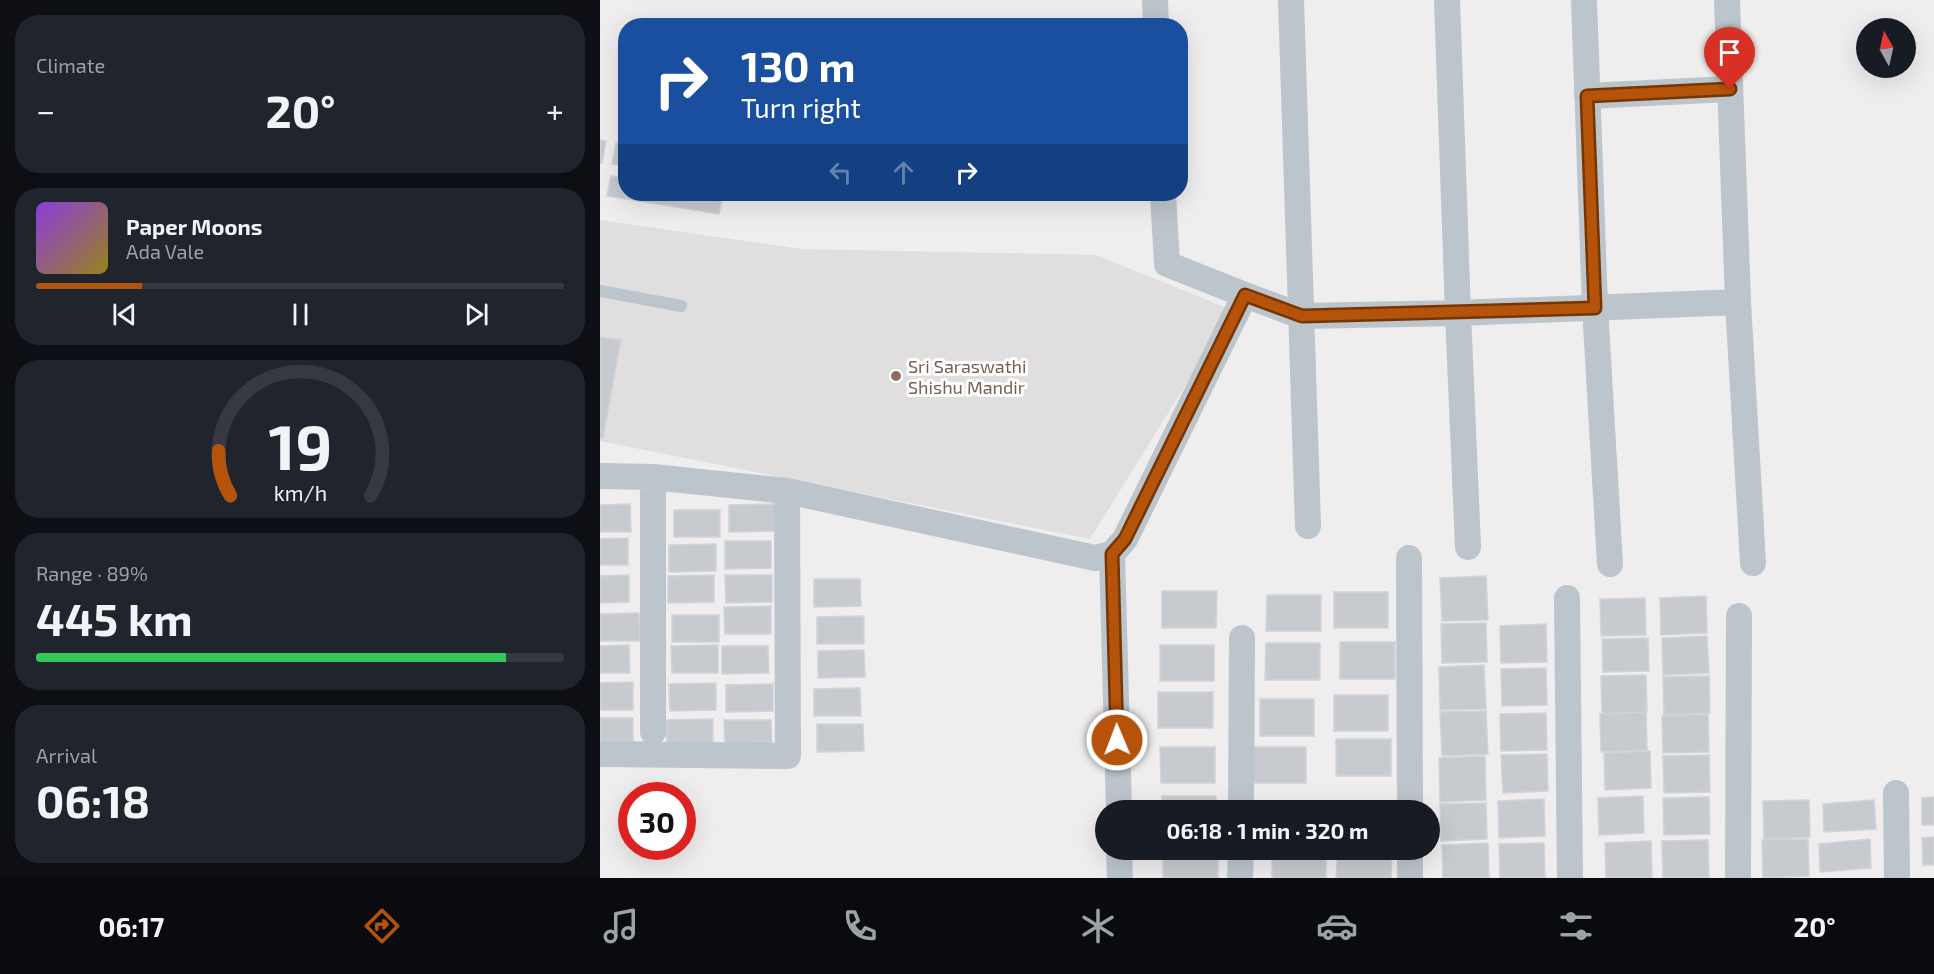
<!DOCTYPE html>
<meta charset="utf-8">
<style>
body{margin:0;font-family:"Exo 2",sans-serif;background:#20242c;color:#f1f3f6;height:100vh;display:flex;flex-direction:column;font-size:22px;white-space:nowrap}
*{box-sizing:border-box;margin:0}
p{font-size:20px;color:#9ea1a6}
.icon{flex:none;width:33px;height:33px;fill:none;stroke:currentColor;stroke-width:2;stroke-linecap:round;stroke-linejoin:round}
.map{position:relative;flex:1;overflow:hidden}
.drawer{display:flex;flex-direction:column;gap:15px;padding:15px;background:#0d0f14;width:600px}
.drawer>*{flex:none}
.guide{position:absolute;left:18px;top:18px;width:570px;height:183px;border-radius:24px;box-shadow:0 6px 24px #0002;background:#1a4fa0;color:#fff;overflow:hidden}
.needle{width:39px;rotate:352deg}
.controls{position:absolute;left:1256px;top:18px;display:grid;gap:12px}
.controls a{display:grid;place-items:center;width:60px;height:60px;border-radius:50%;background:#171b24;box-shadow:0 6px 24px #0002;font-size:30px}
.speed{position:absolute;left:18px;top:782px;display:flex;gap:12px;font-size:30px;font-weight:700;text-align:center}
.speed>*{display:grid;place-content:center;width:78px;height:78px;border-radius:50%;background:#171b24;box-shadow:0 6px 24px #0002;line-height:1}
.speed .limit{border:9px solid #d22;background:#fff;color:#111}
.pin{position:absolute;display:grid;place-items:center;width:51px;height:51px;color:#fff;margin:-62px -26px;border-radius:50% 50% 50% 0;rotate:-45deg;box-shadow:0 0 6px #0007}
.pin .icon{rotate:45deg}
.me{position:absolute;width:66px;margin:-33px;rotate:359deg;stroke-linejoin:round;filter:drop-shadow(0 0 4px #0008)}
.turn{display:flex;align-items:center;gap:21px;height:126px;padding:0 24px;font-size:27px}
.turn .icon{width:78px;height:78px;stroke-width:2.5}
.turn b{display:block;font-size:42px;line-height:51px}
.lanes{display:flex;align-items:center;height:57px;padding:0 24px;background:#0003;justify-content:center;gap:30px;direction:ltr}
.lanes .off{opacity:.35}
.big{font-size:45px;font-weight:700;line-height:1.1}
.drawer .card{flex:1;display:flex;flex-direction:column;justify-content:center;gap:9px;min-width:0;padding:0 21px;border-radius:24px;background:#20242c}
.drawer .dial{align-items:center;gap:0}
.dial svg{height:156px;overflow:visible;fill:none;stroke:#363941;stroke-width:7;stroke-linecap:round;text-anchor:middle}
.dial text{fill:#f1f3f6;stroke:none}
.song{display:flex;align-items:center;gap:18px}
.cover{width:72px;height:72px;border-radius:9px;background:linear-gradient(135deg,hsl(270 70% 55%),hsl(50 70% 35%))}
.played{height:6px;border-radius:3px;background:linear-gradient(90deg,#b45309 20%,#363941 20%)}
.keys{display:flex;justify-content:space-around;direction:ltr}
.heat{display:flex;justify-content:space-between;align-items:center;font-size:33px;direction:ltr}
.charge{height:9px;border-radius:4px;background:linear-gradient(90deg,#34c759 89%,#363941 0)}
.trip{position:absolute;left:495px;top:800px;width:345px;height:60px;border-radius:30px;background:#171b24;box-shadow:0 6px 24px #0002;font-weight:700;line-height:60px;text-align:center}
.menu{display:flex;height:96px;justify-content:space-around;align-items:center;background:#090b0e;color:#9ea1a6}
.menu .icon{width:42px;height:42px}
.menu .on{color:#b45309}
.menu b{font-size:27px;color:#f1f3f6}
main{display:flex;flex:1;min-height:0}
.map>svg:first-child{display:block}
.education{fill:#e0dede}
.building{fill:#c7cacf;stroke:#d1d3d8;stroke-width:1.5}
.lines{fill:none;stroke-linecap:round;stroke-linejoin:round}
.service{stroke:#bbc5cb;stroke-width:12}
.minor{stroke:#bbc5cb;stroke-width:26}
.route-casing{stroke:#753606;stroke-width:15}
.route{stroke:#b45309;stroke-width:10}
.education-dot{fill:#8d6e63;stroke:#fff;stroke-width:2}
.labels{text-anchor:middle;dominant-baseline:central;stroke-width:6;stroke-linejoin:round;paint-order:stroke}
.education-label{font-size:18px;fill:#785e54;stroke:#fff;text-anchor:start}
</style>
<main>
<section class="drawer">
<div class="card"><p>Climate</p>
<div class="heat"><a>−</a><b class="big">20°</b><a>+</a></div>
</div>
<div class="card">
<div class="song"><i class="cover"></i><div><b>Paper Moons</b><p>Ada Vale</p></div></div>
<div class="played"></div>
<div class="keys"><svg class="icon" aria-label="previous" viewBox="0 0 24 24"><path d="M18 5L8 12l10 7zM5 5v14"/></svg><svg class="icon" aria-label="pause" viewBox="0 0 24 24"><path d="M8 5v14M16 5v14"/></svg><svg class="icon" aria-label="next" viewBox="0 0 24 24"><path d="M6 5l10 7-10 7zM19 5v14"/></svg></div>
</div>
<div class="card dial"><svg viewBox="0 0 100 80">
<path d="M14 69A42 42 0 1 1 86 69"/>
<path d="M14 69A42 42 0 0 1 8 46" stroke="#b45309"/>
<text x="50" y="56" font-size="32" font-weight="700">19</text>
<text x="50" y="72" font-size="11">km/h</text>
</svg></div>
<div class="card"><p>Range · 89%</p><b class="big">445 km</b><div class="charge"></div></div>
<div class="card"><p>Arrival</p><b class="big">06:18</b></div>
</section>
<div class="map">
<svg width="1334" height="878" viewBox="0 0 1334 878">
<rect width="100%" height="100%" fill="#efeded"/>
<path class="education" d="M 0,220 L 201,249 L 496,255 L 632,310 L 490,539 L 0,441 Z"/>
<path class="building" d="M 0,140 L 6,141 L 2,163 L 0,163 Z
M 16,143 L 26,145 L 26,166 L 12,164 Z
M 11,176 L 26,178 L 26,194 L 123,194 L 119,214 L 7,196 Z
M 0,337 L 21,340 L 3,438 L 0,438 Z
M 30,504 L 31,532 L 0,532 L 0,505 Z
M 176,504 L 176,531 L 129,532 L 129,505 Z
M 74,510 L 120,510 L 120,537 L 74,537 Z
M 28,538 L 28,565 L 0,565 L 0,539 Z
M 125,541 L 171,541 L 171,568 L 125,569 Z
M 116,544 L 116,571 L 69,572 L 69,545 Z
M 29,575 L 29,602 L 0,603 L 0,576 Z
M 114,575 L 114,602 L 68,603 L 68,576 Z
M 125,575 L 172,575 L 172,602 L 126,603 Z
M 886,576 L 888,620 L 842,621 L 840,578 Z
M 214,579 L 260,579 L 261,606 L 214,607 Z
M 562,591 L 617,591 L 616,628 L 562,628 Z
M 734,592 L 788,592 L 788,628 L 734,628 Z
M 667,595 L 721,595 L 721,631 L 666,631 Z
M 1106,596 L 1107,633 L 1061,635 L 1060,598 Z
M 1045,598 L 1046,635 L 1001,636 L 1000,599 Z
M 171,606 L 171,634 L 125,634 L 124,607 Z
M 39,613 L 40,641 L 0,641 L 0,614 Z
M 72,615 L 119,615 L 119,642 L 72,642 Z
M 264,616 L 264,644 L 217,644 L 217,617 Z
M 886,623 L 887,662 L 842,663 L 841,624 Z
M 946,624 L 947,662 L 901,663 L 900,626 Z
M 1107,636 L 1109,673 L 1063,675 L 1062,638 Z
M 1048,638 L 1049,671 L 1003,672 L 1002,639 Z
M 740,642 L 795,642 L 795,679 L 740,679 Z
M 666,643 L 720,643 L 720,680 L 665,680 Z
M 29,645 L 30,673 L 0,673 L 0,646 Z
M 118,645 L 118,673 L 72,673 L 71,646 Z
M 560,645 L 614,645 L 614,681 L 560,681 Z
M 122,646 L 168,646 L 169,673 L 122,674 Z
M 264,650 L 265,677 L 218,678 L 218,651 Z
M 884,665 L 886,709 L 840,710 L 839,667 Z
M 946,668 L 947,705 L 902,706 L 901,669 Z
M 1046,675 L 1047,712 L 1002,714 L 1001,676 Z
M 1109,676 L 1110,713 L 1064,715 L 1063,677 Z
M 33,682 L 33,710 L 0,710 L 0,683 Z
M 116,683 L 116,710 L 70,711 L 69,684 Z
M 173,684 L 173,711 L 126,712 L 126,685 Z
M 260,688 L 261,716 L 214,716 L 214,689 Z
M 558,692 L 613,692 L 613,728 L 558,728 Z
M 734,695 L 788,695 L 788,731 L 734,731 Z
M 660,699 L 714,699 L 714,736 L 660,736 Z
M 886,711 L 888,754 L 842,756 L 840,712 Z
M 1046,712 L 1047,750 L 1001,752 L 1000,714 Z
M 946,713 L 947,750 L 901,751 L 900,714 Z
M 1108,714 L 1109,752 L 1063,753 L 1062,716 Z
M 0,718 L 33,718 L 33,745 L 0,745 Z
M 113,719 L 113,746 L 67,747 L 66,720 Z
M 124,720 L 171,720 L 172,747 L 125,747 Z
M 217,724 L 263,724 L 264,751 L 217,752 Z
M 736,739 L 791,739 L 791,776 L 736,776 Z
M 560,747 L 615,747 L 615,783 L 561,783 Z
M 652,747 L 706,747 L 706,783 L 652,783 Z
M 1050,751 L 1051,788 L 1005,790 L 1004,753 Z
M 947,754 L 948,791 L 903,793 L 901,755 Z
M 1109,755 L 1110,792 L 1064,793 L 1063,756 Z
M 885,756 L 886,800 L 840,802 L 839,758 Z
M 562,796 L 616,796 L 616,810 L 562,810 Z
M 1043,796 L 1044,833 L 999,835 L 998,798 Z
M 1109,797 L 1110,834 L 1064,835 L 1063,798 Z
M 1334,797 L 1334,825 L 1322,825 L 1322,798 Z
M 944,799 L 945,836 L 899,838 L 898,801 Z
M 1209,800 L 1210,837 L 1164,839 L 1163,801 Z
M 1274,800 L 1276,829 L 1224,832 L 1223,804 Z
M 734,801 L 789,801 L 789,810 L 734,810 Z
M 661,802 L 715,802 L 715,810 L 661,810 Z
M 886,803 L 887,839 L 841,841 L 840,804 Z
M 1334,837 L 1334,865 L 1323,865 L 1322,838 Z
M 1208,839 L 1209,876 L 1163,878 L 1162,840 Z
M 1270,839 L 1271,868 L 1220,872 L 1219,844 Z
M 1108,840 L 1109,877 L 1063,878 L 1062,841 Z
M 1051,841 L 1052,878 L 1006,878 L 1005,843 Z
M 888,843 L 889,878 L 843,878 L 842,845 Z
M 944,843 L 945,878 L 900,878 L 899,844 Z
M 563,849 L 618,849 L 618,878 L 563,878 Z
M 672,849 L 726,849 L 726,878 L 672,878 Z
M 792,849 L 791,878 L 736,878 L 738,850 Z"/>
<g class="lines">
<path class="service" d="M 0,291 L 81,306"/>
<path class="minor" d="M 555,0 L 556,26
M 691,0 L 708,526
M 847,0 L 858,313 L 868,547
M 984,0 L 995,307 L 1010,564
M 1127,0 L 1138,302 L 1153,563
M 987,96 L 1130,89
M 563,194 L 567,264 L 645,295
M 0,476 L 53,477 L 187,491 L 495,558 L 512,554 L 525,539 L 645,295 L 701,316 L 858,313 L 1138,302
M 53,477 L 53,732
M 512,554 L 519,810
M 809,558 L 810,810
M 967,598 L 970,878
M 0,754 L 188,756 L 187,491
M 1296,793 L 1297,878
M 641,810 L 642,638
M 519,849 L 520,878
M 810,849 L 810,878
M 640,878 L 641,849
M 1138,878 L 1139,616"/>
</g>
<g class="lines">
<defs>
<path id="route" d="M 517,740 L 512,554 L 525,539 L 645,295 L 702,316 L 995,308 L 987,96 L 1130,89"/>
</defs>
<use href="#route" class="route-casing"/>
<use href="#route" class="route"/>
</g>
<circle class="education-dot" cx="296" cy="376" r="6"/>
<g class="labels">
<g class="education-label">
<text x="308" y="366">Sri Saraswathi<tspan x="308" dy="21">Shishu Mandir</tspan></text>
</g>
</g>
</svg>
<div class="controls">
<a><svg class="needle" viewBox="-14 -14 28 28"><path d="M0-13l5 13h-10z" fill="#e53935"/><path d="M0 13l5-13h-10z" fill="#9ea1a6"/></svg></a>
</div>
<div class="speed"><div class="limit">30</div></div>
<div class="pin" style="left:1130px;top:89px;background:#d93025"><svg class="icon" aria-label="arrive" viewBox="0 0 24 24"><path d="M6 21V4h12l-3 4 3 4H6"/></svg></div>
<svg class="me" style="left:517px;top:740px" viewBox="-20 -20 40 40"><circle r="17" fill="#b45309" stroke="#fff" stroke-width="3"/><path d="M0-11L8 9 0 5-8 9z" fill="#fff"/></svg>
<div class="trip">06:18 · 1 min · 320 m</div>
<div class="guide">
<div class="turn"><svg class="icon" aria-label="right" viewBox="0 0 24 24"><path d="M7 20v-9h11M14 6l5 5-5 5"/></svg><div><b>130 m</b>Turn right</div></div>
<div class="lanes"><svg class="icon off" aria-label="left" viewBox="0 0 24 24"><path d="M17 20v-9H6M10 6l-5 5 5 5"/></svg><svg class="icon off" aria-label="ahead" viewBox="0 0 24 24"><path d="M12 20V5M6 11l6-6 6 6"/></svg><svg class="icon" aria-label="right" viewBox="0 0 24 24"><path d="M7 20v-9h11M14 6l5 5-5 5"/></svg></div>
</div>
</div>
</main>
<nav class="menu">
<b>06:17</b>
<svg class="icon on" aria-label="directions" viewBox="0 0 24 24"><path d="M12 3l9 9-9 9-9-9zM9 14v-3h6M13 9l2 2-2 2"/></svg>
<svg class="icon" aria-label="music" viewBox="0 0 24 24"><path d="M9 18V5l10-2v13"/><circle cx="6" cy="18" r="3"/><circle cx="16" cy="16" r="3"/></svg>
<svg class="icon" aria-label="phone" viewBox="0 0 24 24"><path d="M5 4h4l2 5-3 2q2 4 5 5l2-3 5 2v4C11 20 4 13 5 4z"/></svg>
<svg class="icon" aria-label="climate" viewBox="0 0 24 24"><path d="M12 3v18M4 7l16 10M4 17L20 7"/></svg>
<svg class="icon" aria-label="car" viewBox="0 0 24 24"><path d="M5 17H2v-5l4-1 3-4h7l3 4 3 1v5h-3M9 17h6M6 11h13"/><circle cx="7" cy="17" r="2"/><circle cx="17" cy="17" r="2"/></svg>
<svg class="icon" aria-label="filters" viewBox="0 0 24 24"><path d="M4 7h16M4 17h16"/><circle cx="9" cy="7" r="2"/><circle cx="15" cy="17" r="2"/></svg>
<b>20°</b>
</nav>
